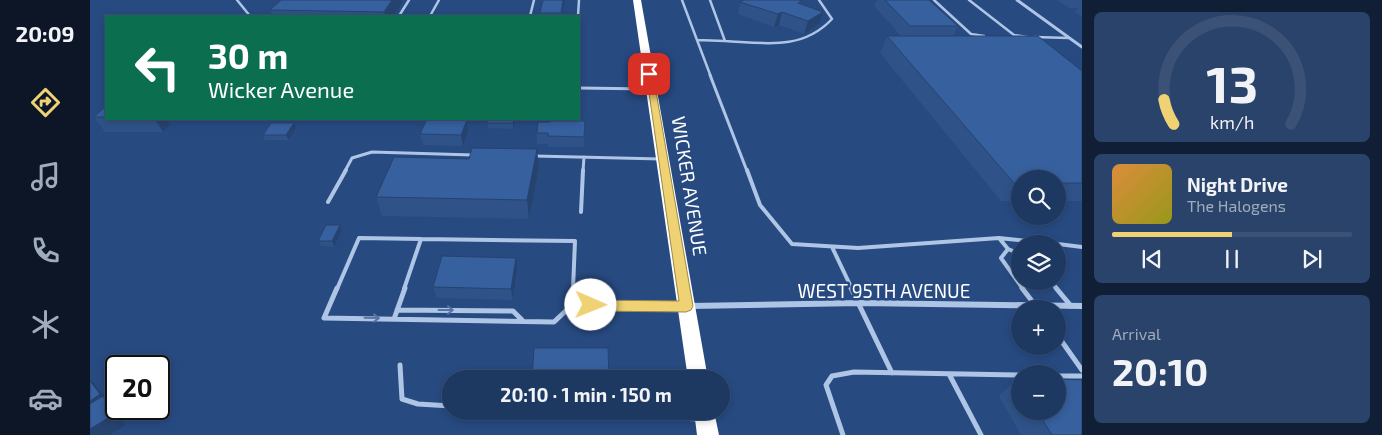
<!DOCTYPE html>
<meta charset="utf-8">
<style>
body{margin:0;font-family:"Exo 2",sans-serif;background:#2a436a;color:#f1f3f6;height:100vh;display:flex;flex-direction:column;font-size:19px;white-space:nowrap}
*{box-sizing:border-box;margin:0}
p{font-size:16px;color:#a0acbd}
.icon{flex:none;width:28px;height:28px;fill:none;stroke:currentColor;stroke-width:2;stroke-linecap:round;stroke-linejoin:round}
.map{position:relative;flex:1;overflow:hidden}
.sheet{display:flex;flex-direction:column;gap:12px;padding:12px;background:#101f35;width:300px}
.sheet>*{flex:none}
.hud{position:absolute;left:15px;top:15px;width:475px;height:105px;border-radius:0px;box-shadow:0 2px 8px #0003,0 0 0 1px #3b5276;background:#0b6e4f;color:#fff;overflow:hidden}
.controls{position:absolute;left:921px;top:170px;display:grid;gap:10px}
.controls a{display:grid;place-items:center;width:55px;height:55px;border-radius:50%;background:#1d3861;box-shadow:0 2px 8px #0003,0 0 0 1px #3b5276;font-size:25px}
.speed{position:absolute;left:15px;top:355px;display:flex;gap:10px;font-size:25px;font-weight:700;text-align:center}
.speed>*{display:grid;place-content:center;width:65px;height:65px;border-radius:50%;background:#1d3861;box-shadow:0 2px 8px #0003,0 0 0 1px #3b5276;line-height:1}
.speed .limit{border:2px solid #111;border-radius:8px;background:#fff;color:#111}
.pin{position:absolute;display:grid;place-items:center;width:42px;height:42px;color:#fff;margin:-21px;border-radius:10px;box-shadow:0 2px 8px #0006}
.me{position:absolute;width:55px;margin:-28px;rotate:91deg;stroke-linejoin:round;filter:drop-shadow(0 0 4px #0008)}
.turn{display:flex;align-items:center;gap:18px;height:105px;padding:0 20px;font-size:22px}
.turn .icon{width:65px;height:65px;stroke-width:2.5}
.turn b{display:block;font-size:35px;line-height:42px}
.big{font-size:38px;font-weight:700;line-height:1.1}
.sheet .widget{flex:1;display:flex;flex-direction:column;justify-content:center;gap:8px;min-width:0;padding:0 18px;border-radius:8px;background:#2a436a}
.sheet .dial{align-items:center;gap:0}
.dial svg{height:130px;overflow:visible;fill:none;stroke:#3b5276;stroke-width:7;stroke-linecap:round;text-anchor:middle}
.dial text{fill:#f1f3f6;stroke:none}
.song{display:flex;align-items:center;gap:15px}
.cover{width:60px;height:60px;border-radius:8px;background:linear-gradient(135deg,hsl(30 70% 55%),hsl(60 70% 35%))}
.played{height:5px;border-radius:2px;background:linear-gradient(90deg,#efd274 50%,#3b5276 50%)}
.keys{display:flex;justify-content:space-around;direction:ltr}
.trip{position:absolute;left:352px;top:370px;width:288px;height:50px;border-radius:25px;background:#1d3861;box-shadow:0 2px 8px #0003,0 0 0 1px #3b5276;font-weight:700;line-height:50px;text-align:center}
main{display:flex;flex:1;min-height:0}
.dock{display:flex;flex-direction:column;width:90px;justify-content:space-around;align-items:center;background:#0c1627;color:#a0acbd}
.dock .icon{width:35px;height:35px}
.dock .current{color:#efd274}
.dock b{font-size:22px;color:#f1f3f6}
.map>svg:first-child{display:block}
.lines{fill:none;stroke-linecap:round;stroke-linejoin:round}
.lane-far3{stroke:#afc5e6;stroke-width:2.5}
.lane-far2{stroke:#afc5e6;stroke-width:3}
.lane-far1{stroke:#afc5e6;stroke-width:4}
.lane{stroke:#afc5e6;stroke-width:5}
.street-far1{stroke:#afc5e6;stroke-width:3}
.street{stroke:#afc5e6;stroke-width:6}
.highway{fill:#fff;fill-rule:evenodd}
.wall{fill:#2f5388}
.shaded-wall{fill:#26436f}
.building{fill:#37609e;stroke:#26436f}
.oneway{stroke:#5775a4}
.route{fill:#efd274;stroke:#9b884b}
.labels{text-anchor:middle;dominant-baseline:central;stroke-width:5;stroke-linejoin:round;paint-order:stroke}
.street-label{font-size:19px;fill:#fff;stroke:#274a81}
</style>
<main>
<nav class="dock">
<b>20:09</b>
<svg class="icon current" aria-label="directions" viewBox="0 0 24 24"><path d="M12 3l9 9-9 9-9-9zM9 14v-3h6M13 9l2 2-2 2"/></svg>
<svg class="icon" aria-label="music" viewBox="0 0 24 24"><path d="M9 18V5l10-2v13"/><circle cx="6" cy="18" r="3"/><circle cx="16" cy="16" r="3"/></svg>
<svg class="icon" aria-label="phone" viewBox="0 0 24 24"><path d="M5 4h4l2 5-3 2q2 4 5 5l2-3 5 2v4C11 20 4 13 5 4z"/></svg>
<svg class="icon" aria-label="climate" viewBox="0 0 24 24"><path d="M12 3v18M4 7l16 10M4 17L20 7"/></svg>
<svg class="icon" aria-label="car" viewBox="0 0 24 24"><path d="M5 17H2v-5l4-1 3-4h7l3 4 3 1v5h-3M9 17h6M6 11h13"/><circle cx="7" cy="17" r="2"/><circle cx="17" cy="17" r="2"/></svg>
</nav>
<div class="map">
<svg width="992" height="435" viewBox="0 0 992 435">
<rect width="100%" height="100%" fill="#274a81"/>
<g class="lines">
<path class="lane-far3" d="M 147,0 L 160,16
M 592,0 L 607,40 L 635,41 L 620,0
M 844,0 L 881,34 L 894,36
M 879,0 L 924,35 L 937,37
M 309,16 L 319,0
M 340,16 L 349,0
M 440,16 L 444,0
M 488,16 L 489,0
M 944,37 L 979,38
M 607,40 L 621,77
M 635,41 C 674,43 712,51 742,19 L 729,0"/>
<path class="lane-far2" d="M 620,75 L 657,171
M 489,88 L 559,89
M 445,156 L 571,159
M 255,171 L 262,158 L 282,152 L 383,155
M 493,171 L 494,157"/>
<path class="lane-far1" d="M 657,170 L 670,205 L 702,244 L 768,248 L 909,238 L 964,244
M 238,202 L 256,170
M 491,212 L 493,170
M 909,238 L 918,249
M 968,244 L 992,247
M 742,247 L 762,289
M 930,254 L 918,249 L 911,258 L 933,289
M 961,281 L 967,289
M 247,289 L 269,238 L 331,239
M 314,289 L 331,239 L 485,241 L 483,289"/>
<path class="lane" d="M 247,288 L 234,318 L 464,322 L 482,305
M 483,288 L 482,305 L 592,306
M 761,288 L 802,373
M 932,288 L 948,309
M 966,288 L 981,306
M 307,310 L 423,311 L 433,321
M 304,319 L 315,288
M 968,336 L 992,370
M 310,365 L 312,399 L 328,404 L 361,406
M 859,374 L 891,435
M 968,376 L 992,376
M 457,411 L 608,419
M 753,435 L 736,385 L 742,376 L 764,372 L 930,375"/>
<path class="street-far1" d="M 927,0 L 992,47"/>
<path class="street" d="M 600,306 L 771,303 L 992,306"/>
<path class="highway" d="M 543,0 L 551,0 L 618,379 L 598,379 Z
M 604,411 L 624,411 L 629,435 L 607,435 Z"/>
</g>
<path class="wall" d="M 453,0 L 475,0 L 473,16 L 450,16 L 450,13 Z
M 652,0 L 709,0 L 712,1 L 711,4 L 729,24 L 714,34 L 689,25 L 684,27 L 648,14 L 650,2 Z
M 787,0 L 839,0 L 868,26 L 863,36 L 992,71 L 992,201 L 968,201 L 968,179 L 930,179 L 930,201 L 911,201 L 790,53 L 797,36 L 811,36 L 784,6 Z
M 967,0 L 992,0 L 992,17 L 985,12 L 988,8 L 979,8 Z
M 312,3 L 303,16 L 183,16 L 180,10 Z
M 16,106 L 16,119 L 76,119 L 80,125 L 73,132 L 15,132 L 4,117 Z
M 398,119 L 454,119 L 454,121 L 426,119 L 423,129 L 398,128 L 397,123 Z
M 377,120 L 378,131 L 373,146 L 333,145 L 330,134 Z
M 495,121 L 494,147 L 458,147 L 458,144 L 447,144 L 447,133 Z
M 206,128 L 199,140 L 175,140 L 173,135 Z
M 449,167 L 439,219 L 292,216 L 286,197 Z
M 250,225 L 252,231 L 244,247 L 231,246 L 228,241 Z
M 427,269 L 423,300 L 347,298 L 343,287 Z
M 927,379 L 930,379 L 930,411 L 968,411 L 992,435 L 931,435 L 909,396 Z"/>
<path class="shaded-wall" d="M 302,0 L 311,0 L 312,3 L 303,16 L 295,16 L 294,12 Z
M 473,0 L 475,0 L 473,16 L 472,16 Z
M 692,12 L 689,25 L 684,27 L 688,14 Z
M 733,12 L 729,24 L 714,34 L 718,21 Z
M 65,119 L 76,119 L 80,125 L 73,132 Z
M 424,119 L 426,119 L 423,129 L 423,123 Z
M 377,120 L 378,131 L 373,146 L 371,135 Z
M 204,123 L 206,128 L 199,140 L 196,135 Z
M 447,149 L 449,167 L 439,219 L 437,200 Z
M 250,225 L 252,231 L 244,247 L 242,241 Z
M 426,258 L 427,269 L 423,300 L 421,289 Z
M 0,380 L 4,383 L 17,399 L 26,406 L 35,425 L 19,435 L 0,435 Z"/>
<path class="building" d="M 191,0 L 302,0 L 294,12 L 180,10 Z
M 453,0 L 473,0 L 471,13 L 450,13 Z
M 654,0 L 709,0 L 712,1 L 708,3 L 733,12 L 718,21 L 692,12 L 688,14 L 650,2 Z
M 795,0 L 839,0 L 868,26 L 820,26 Z
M 797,36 L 948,36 L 992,71 L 992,183 L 968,183 L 968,179 L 930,179 L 930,183 L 924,183 Z
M 16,106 L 16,117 L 4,117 Z
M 337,119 L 377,120 L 371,135 L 330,134 Z
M 398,119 L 424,119 L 423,123 L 397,123 Z
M 460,121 L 495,121 L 494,137 L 458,136 L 458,133 L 447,133 L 448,122 L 460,122 Z
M 181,123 L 204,123 L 196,135 L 173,135 Z
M 382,148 L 447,149 L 437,200 L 286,197 L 304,157 L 379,159 Z
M 236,225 L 250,225 L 242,241 L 228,241 Z
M 352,256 L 426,258 L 421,289 L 343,287 Z
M 444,348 L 518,348 L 519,379 L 442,379 Z
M 968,379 L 992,380 L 992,435 L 962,435 L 947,411 L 968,411 Z
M 0,381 L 10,394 L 0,401 Z
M 13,396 L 23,415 L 0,429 L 0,404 Z"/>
<defs><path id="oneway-shaft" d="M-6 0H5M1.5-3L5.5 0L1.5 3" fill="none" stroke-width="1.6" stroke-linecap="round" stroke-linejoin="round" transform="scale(1.25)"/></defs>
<g class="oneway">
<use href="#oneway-shaft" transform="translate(356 310)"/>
<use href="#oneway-shaft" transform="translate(282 318) rotate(1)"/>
</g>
<path class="route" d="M 556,72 L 563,74 L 603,306 L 601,310 L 596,312 L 501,311 L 496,309 L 494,305 L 496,301 L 501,300 L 589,301 Z"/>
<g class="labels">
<g class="street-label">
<text transform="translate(600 186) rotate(81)">WICKER AVENUE</text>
<text x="794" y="290">WEST 95TH AVENUE</text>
</g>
</g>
</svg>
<div class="controls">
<a><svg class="icon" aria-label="search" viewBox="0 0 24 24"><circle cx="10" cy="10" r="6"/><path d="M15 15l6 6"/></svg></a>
<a><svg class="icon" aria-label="layers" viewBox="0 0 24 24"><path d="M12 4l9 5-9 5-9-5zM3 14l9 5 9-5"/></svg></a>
<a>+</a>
<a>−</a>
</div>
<div class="speed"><div class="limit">20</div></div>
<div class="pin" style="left:559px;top:74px;background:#d93025"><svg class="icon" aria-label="arrive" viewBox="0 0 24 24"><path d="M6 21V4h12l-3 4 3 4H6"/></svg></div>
<svg class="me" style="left:501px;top:305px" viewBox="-20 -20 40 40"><circle r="19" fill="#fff"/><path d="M0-13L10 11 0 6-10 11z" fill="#efd274"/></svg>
<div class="trip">20:10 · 1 min · 150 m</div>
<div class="hud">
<div class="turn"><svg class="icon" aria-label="left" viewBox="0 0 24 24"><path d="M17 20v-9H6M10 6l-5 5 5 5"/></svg><div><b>30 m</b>Wicker Avenue</div></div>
</div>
</div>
<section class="sheet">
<div class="widget dial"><svg viewBox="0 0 100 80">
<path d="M14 69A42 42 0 1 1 86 69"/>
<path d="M14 69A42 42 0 0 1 8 54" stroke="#efd274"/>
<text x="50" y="56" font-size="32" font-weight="700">13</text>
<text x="50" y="72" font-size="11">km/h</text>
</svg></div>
<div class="widget">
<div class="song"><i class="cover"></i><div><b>Night Drive</b><p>The Halogens</p></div></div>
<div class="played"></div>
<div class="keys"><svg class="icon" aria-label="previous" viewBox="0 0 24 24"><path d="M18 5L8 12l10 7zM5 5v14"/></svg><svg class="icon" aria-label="pause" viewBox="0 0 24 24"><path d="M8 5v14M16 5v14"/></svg><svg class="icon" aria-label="next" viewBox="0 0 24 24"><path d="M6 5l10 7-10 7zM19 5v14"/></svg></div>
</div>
<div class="widget"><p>Arrival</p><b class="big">20:10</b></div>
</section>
</main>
